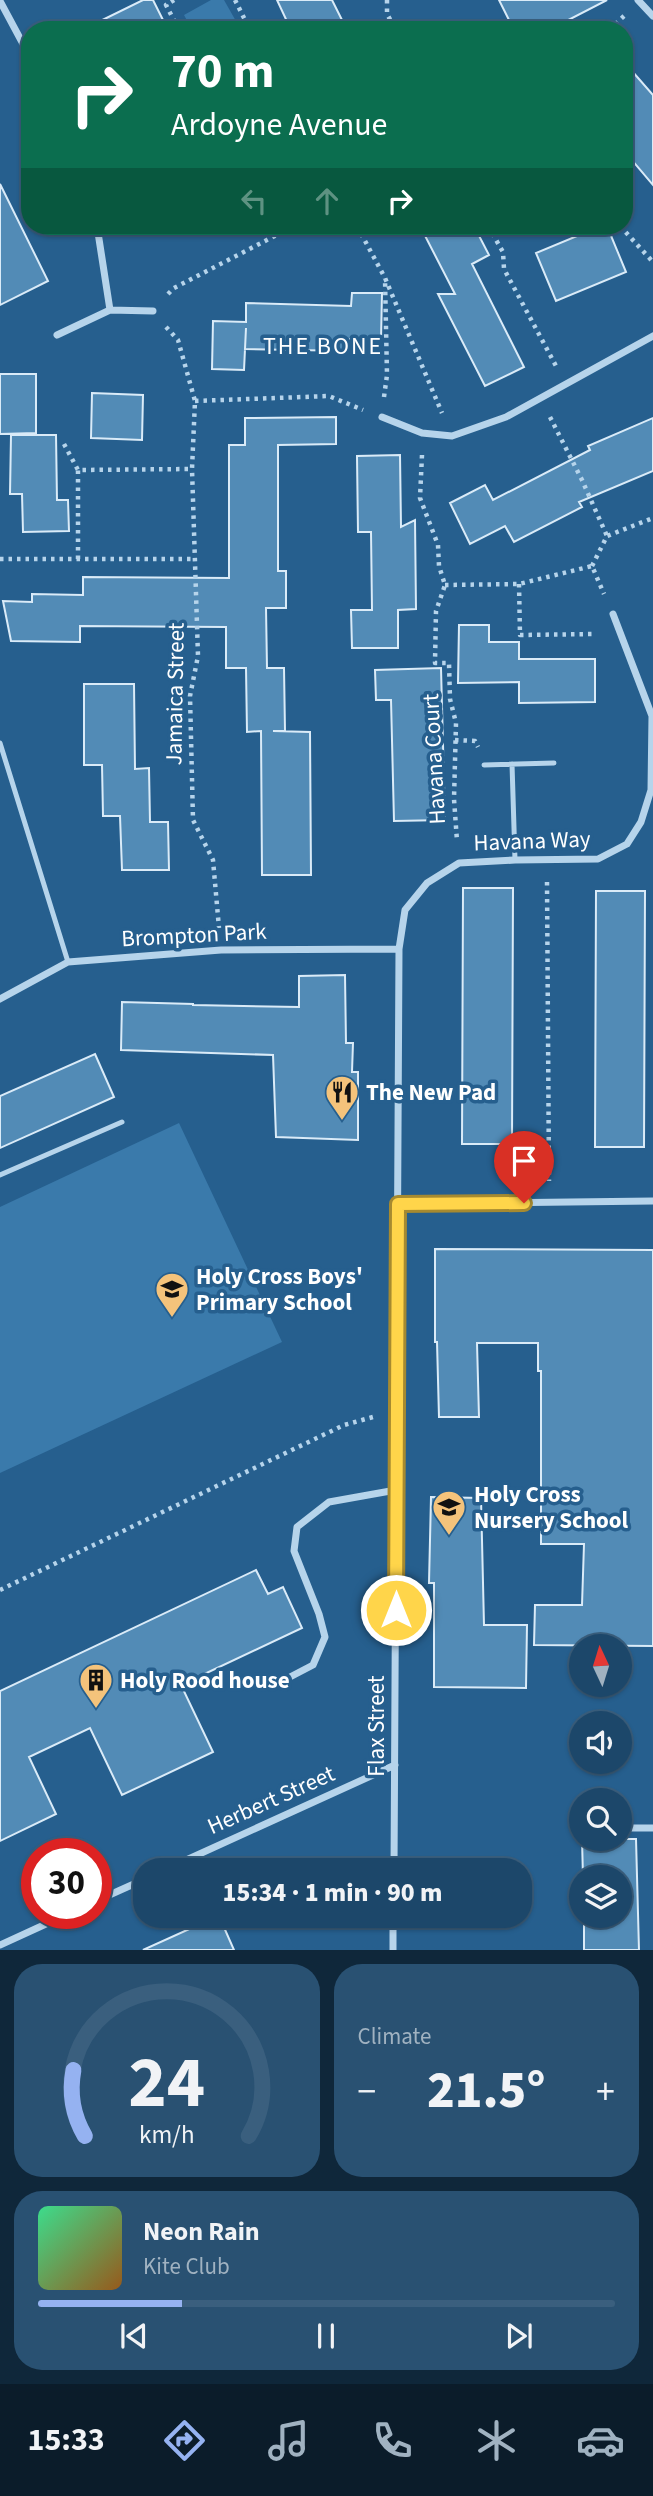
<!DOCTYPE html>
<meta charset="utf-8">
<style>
body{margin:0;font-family:"Source Sans 3",sans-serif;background:#295172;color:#f1f3f6;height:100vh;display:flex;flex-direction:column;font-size:26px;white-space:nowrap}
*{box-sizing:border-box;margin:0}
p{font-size:23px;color:#a0b2c1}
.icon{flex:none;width:38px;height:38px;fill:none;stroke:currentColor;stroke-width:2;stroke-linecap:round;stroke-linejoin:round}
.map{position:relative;height:1950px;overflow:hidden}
.details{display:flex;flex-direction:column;gap:14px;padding:14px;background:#0f273a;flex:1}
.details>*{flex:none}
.banner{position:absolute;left:21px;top:21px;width:612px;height:214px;border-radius:28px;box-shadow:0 2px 5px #0004,0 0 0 2px #3a5f7e;background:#0b6e4f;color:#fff;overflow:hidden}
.needle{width:46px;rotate:356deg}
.tools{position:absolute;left:569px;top:1634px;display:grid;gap:14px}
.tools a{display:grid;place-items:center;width:63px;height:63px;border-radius:50%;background:#1c476a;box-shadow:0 2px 5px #0004,0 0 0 2px #3a5f7e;font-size:35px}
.speed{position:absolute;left:21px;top:1838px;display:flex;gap:14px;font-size:35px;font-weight:700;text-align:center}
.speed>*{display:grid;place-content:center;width:91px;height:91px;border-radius:50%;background:#1c476a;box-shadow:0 2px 5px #0004,0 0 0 2px #3a5f7e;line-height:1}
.speed .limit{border:10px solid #d22;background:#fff;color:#111}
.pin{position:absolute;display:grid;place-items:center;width:60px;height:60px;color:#fff;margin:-72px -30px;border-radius:50% 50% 50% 0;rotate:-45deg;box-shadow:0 0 7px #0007}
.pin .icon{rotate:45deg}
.me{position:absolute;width:77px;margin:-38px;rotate:0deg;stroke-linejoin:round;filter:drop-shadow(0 0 5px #0008)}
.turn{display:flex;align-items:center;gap:24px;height:147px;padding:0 35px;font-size:32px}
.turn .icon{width:91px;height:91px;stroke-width:2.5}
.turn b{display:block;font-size:49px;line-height:60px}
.lanes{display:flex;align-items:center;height:66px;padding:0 35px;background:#0003;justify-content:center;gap:35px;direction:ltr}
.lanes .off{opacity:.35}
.big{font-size:52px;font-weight:800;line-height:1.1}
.details .widget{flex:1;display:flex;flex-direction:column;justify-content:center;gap:10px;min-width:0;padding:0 24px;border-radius:28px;background:#295172}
.details .dial{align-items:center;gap:0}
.dial svg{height:182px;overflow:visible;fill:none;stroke:#3a5f7e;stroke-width:7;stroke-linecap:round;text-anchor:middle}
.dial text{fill:#f1f3f6;stroke:none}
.song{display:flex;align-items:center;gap:21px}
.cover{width:84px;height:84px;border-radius:10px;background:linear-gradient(135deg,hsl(150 70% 55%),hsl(30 70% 35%))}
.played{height:7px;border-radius:4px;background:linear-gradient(90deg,#95b2f1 25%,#3a5f7e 25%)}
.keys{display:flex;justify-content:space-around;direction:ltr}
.heat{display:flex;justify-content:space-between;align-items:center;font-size:38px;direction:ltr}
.details .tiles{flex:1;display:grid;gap:14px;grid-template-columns:1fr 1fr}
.widget:last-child{grid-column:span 2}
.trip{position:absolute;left:133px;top:1858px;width:399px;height:70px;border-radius:28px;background:#1c476a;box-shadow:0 2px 5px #0004,0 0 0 2px #3a5f7e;font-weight:800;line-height:70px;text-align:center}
.dock{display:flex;height:112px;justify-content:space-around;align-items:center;background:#0b1c2a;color:#a0b2c1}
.dock .icon{width:49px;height:49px}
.dock .active{color:#95b2f1}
.dock b{font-size:32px;color:#f1f3f6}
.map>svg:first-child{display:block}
.green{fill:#3a7aab}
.building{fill:#528bb6;stroke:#daebf8;stroke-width:2}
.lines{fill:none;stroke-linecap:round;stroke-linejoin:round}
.path{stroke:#b6d4eb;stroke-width:4.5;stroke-dasharray:3.5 5;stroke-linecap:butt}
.lane{stroke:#b6d4eb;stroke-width:5}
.street{stroke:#b6d4eb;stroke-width:7}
.route-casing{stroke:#a68a30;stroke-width:18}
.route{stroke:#ffd54a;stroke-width:12}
.labels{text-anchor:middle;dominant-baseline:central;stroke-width:7;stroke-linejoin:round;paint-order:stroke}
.street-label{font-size:23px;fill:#fff;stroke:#265f8e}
.poi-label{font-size:23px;font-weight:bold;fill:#fff;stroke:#265f8e;text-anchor:start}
.neighbourhood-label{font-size:24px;letter-spacing:2px;fill:#fff;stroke:#265f8e}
</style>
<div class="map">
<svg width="653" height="1950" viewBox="0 0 653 1950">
<rect width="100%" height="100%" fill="#265f8e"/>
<path class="green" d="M 211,0 L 224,0 L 241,30 L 192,30 L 184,15 Z
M 179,1123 L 282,1342 L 0,1473 L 0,1207 Z"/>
<path class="building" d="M 143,0 L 153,0 L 168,30 L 82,30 Z
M 277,0 L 332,0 L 347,30 L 291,30 Z
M 499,0 L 607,0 L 549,30 L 514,30 Z
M 625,63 L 653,95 L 653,185 L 625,152 Z
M 0,184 L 48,281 L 0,305 Z
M 420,226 L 474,226 L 489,255 L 472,264 L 524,367 L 485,386 L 438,294 L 455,294 Z
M 601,226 L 607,226 L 626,272 L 556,301 L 536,253 Z
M 352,293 L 382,293 L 381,340 L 350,339 L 350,351 L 245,349 L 246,328 L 244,370 L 212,369 L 213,321 L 246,322 L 246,303 L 351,306 Z
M 0,374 L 36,374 L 36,433 L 0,434 Z
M 92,393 L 143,395 L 142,440 L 91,438 Z
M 336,417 L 336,444 L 278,445 L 278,571 L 286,571 L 286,608 L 266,608 L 267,668 L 284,668 L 285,731 L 273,731 L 310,732 L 311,875 L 262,875 L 261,731 L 247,732 L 246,668 L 226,668 L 226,627 L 80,626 L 80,642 L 11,641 L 3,601 L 32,602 L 32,594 L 83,595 L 83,577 L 229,578 L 229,445 L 245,445 L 245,418 Z
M 653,418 L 653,471 L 579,502 L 582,507 L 514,542 L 505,526 L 470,544 L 450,503 L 485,485 L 493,500 L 590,450 L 588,446 Z
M 11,435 L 56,435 L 57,500 L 68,500 L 69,531 L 23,532 L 22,494 L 10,494 Z
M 400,455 L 401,527 L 415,520 L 416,609 L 398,610 L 398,648 L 352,648 L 351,610 L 372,610 L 371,532 L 358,532 L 357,456 Z
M 459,625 L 489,625 L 489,642 L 519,642 L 519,659 L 595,659 L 595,702 L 519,703 L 519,682 L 458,683 Z
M 441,668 L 445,820 L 394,821 L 391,700 L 376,700 L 375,670 Z
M 84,684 L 134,684 L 135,769 L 149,768 L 150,822 L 168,822 L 169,870 L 122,870 L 120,816 L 103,816 L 102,765 L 84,765 Z
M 463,888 L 513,888 L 512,1144 L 462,1144 Z
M 596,891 L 645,891 L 644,1147 L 595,1147 Z
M 345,975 L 346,1043 L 353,1043 L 352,1072 L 358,1072 L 358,1140 L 276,1137 L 273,1055 L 121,1050 L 122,1002 L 193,1004 L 193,1005 L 299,1007 L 299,976 Z
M 95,1054 L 114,1097 L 0,1148 L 0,1096 Z
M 435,1249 L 653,1250 L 653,1646 L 534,1645 L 535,1605 L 582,1605 L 584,1544 L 541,1544 L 541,1371 L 538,1371 L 538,1343 L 477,1343 L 479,1417 L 439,1417 L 437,1342 L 435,1342 Z
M 431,1497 L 481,1498 L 484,1625 L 527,1625 L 526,1688 L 434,1687 L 434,1583 L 429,1583 Z
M 256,1570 L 268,1594 L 283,1587 L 302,1628 L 181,1685 L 213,1752 L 122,1795 L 90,1728 L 29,1757 L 56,1814 L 0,1841 L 0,1691 Z
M 582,1839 L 636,1839 L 639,1950 L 584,1950 L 584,1916 L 620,1916 L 620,1878 L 583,1878 Z
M 219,1916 L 234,1950 L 143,1950 L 218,1916 Z"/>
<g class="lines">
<path class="path" d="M 174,0 L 166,5 L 179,30
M 235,0 L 250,30
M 387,0 L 387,14 L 396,30
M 609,30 L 624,16
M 357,226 L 385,278 L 442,413
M 488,226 L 503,252 L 504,269 L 556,366
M 620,226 L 653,262
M 168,294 L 174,288 L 294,226
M 166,327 L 178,340 L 195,401 L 192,469 L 198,656 L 190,696 L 193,820 L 213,860 L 219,928
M 384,397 L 387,375 L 385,278
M 195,401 L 329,396 L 363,410
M 550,417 L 582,480 L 607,536
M 64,444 L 78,470
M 422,455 L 420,498 L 438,545 L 439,566 L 445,585 L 436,611 L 435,663 L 449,663 L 450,699 L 456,723 L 454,799 L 457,841
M 0,559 L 195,559
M 78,559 L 78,470 L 192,469
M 592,566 L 607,536 L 653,518
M 519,584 L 520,635 L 596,634
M 445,585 L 519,584 L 592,566 L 604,594
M 455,740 L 475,741 L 478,747
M 547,882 L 549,1181
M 0,1590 L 344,1425 L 373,1417"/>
<path class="lane" d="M 0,743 L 68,962
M 512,764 L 515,860
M 484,765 L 554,763
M 0,1175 L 122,1122"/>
<path class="street" d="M 638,0 L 653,16
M 0,1 L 30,57
M 97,226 L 110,310
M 57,335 L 110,310 L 153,311
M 382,417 L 422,433 L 452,436 L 506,417 L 653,336
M 0,999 L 68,962 L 221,950 L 399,949
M 398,1204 L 653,1201
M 290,1677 L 313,1665 L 325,1637 L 319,1614 L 294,1551 L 297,1527 L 329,1502 L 396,1490
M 620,1828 L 653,1828
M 162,1871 L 395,1765
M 394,1871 L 399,949 L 405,910 L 427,883 L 459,863 L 515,860 L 598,859 L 627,844 L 641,822 L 651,790 L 652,716 L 613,614
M 96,1901 L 145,1879
M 0,1945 L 70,1913
M 393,1950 L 393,1916"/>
</g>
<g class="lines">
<defs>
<path id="route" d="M 396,1610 L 398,1204 L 524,1203"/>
</defs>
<use href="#route" class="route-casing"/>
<use href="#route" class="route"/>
</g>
<defs>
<symbol id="restaurant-pin" viewBox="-11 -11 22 30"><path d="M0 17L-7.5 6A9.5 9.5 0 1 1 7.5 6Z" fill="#f4c37b" stroke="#265f8e"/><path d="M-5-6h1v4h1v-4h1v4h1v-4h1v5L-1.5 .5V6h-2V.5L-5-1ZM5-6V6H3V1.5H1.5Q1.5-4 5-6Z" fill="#111"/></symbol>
<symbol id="school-pin" viewBox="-11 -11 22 30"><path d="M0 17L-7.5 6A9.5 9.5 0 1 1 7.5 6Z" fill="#f4c37b" stroke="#265f8e"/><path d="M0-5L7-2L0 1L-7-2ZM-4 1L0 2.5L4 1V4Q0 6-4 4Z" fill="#111"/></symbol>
<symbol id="building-pin" viewBox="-11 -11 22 30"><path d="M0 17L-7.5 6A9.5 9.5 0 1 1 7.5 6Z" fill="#f4c37b" stroke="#265f8e"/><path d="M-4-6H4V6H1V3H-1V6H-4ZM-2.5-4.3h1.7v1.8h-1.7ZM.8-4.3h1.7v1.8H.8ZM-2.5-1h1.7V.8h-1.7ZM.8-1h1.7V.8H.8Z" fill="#111"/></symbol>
</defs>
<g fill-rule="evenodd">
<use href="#restaurant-pin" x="323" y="1073" width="38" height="52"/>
<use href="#school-pin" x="153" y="1270" width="38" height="52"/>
<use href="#school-pin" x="430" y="1488" width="38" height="52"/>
<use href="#building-pin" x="77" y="1661" width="38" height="52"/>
</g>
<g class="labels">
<g class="street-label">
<text transform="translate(175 694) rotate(-89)">Jamaica Street</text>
<text transform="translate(434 759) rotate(-93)">Havana Court</text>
<text transform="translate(532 841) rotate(-2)">Havana Way</text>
<text transform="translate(194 935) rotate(-3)">Brompton Park</text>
<text transform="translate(376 1726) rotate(-90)">Flax Street</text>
<text transform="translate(271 1800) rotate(-24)">Herbert Street</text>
</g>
<g class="poi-label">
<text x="366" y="1092">The New Pad</text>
<text x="196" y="1276">Holy Cross Boys'<tspan x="196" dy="26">Primary School</tspan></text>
<text x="474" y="1494">Holy Cross<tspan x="474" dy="26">Nursery School</tspan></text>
<text x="120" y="1680">Holy Rood house</text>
</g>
<g class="neighbourhood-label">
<text x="323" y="346">THE BONE</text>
</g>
</g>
</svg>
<div class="tools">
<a><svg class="needle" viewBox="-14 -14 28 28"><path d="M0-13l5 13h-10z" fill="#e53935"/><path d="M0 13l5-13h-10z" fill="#a0b2c1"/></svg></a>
<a><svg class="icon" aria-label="sound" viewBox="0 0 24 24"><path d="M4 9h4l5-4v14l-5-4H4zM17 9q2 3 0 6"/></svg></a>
<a><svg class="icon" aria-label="search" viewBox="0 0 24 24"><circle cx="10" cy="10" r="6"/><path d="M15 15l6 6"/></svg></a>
<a><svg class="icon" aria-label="layers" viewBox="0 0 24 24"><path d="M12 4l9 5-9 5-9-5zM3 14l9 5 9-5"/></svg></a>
</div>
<div class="speed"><div class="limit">30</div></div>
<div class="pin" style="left:524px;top:1203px;background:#d93025"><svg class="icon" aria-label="arrive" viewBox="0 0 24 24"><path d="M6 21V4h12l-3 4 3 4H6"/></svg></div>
<svg class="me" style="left:396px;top:1610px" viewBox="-20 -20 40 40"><circle r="17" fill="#ffd54a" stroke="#fff" stroke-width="3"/><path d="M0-11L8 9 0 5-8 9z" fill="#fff"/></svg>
<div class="trip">15:34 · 1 min · 90 m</div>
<div class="banner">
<div class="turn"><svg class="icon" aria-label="right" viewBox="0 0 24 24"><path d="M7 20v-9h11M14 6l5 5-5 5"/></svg><div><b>70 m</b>Ardoyne Avenue</div></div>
<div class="lanes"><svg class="icon off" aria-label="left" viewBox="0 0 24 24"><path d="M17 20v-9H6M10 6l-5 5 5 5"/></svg><svg class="icon off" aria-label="ahead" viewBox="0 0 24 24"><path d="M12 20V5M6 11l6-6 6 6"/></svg><svg class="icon" aria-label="right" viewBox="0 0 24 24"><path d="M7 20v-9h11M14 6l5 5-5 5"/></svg></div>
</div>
</div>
<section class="details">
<div class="tiles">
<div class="widget dial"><svg viewBox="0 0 100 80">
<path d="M14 69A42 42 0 1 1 86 69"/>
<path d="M14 69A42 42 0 0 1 9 40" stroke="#95b2f1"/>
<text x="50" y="56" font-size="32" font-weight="700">24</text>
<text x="50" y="72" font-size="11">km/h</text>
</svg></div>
<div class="widget"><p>Climate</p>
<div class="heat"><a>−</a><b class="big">21.5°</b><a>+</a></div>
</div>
<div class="widget">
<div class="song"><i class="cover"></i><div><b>Neon Rain</b><p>Kite Club</p></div></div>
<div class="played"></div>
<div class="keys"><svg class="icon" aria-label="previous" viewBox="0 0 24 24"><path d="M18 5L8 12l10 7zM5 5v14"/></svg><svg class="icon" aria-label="pause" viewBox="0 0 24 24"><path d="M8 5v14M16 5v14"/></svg><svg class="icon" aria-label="next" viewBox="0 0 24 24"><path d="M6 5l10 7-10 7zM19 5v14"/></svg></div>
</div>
</div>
</section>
<nav class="dock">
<b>15:33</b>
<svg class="icon active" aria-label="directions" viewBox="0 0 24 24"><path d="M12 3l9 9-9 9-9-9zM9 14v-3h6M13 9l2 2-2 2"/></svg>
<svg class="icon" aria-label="music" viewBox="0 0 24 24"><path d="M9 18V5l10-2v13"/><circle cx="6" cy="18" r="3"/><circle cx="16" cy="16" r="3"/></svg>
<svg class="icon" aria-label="phone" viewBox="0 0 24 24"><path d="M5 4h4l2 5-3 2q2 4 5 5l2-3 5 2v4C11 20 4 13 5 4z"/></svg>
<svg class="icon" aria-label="climate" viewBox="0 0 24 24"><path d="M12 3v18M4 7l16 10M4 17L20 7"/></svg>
<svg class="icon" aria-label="car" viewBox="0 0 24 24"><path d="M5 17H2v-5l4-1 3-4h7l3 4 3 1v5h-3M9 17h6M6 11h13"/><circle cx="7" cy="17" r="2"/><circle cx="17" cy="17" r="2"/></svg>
</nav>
